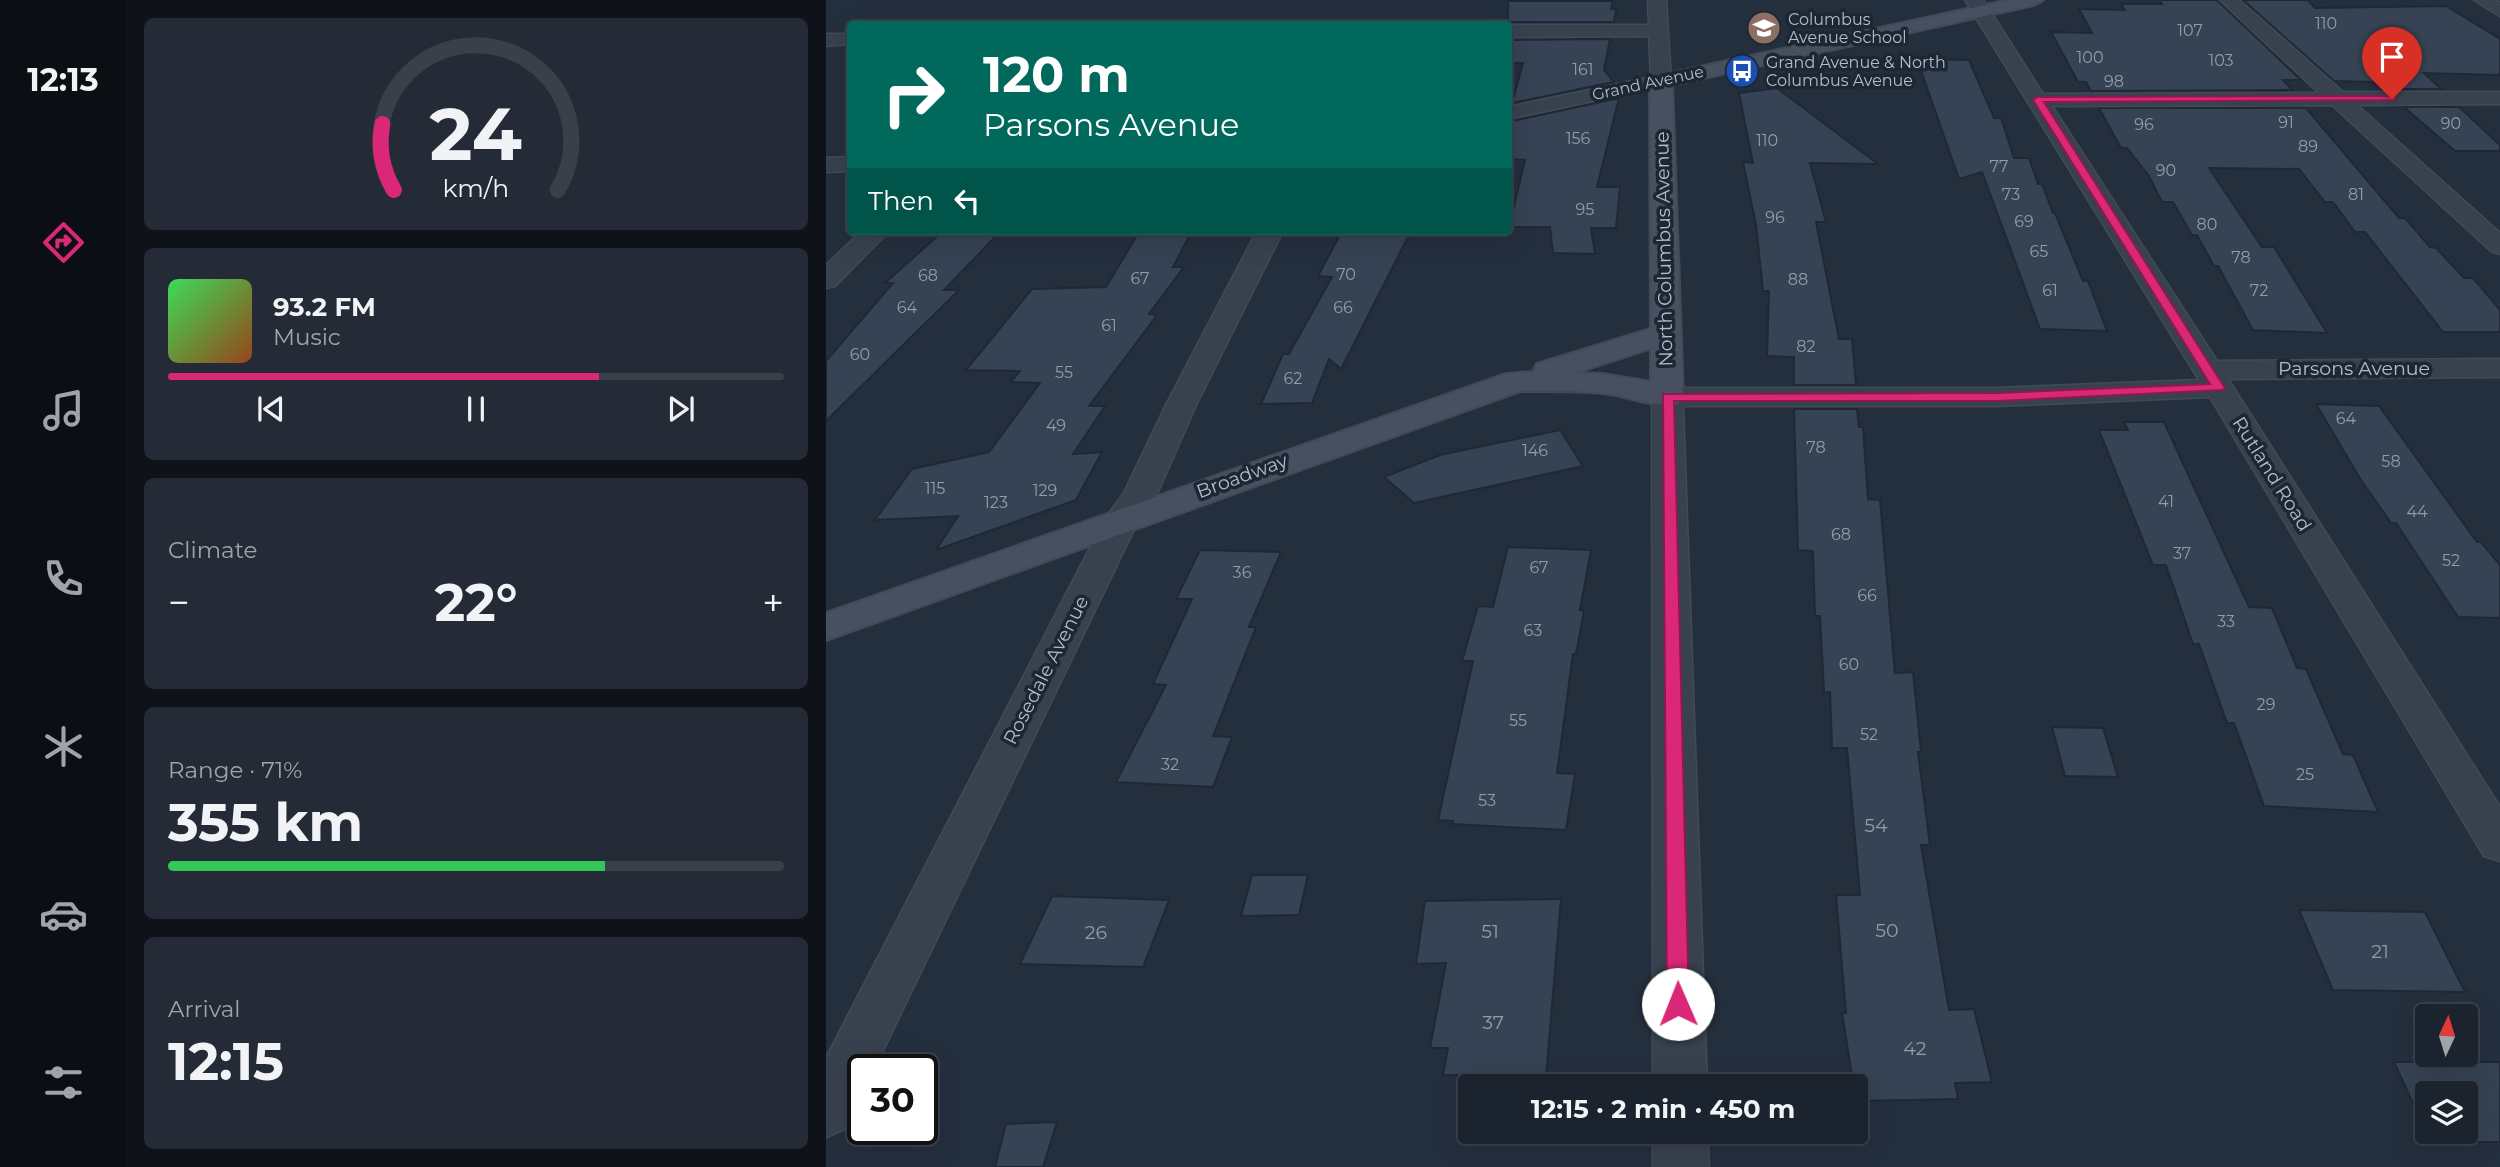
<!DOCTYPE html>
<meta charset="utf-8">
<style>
body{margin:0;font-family:Montserrat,sans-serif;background:#242b36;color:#f1f3f6;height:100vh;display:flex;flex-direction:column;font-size:26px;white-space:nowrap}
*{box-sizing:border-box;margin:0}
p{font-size:23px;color:#a0a4aa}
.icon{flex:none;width:38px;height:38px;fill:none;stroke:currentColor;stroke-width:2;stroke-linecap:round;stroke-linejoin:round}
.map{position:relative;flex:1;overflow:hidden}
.drawer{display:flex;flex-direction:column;gap:18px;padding:18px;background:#0f1319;width:700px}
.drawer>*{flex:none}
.top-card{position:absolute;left:21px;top:21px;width:665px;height:214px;border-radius:7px;box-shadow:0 7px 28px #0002,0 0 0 2px #39404a;background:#00695c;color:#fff;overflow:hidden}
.needle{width:46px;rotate:4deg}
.buttons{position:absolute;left:1589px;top:1004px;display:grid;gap:14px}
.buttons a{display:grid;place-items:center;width:63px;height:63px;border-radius:7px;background:#1b232e;box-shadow:0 7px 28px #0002,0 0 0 2px #39404a;font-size:35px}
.speed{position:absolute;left:21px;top:1054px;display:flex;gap:14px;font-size:35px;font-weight:700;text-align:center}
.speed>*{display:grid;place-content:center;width:91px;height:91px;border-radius:50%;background:#1b232e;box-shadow:0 7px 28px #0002,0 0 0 2px #39404a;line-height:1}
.speed .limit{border:4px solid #111;border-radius:10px;background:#fff;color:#111}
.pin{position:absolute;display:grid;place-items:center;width:60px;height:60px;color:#fff;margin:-72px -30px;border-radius:50% 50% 50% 0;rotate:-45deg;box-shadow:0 0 7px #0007}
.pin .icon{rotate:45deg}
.me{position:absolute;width:77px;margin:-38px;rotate:359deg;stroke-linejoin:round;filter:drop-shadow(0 0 5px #0008)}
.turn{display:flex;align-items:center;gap:24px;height:147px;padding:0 21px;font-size:32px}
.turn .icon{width:91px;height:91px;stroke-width:2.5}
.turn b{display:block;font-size:49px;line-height:60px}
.then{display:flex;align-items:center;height:66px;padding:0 21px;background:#0003;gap:14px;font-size:26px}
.big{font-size:52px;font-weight:700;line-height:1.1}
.drawer .tile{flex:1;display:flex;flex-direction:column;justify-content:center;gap:10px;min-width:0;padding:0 24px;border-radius:10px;background:#242b36}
.drawer .dial{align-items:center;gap:0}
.dial svg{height:182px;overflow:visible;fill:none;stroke:#39404a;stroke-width:7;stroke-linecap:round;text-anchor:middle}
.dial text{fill:#f1f3f6;stroke:none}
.song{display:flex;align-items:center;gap:21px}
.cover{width:84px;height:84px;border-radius:10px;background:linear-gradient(135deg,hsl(130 70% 55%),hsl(20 70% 35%))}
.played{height:7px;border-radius:4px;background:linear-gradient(90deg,#db2777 70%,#39404a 70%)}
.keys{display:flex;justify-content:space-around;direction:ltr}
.heat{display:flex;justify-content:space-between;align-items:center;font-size:38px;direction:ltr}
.charge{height:10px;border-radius:5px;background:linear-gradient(90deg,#34c759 71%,#39404a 0)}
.trip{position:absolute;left:632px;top:1074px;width:410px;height:70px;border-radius:7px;background:#1b232e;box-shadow:0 7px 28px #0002,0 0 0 2px #39404a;font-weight:700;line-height:70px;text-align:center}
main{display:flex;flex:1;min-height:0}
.tab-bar{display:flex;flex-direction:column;width:126px;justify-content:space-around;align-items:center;background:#0b0e12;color:#a0a4aa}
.tab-bar .icon{width:49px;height:49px}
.tab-bar .active{color:#db2777}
.tab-bar b{font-size:32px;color:#f1f3f6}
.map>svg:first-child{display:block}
.building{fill:#364354;stroke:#1f2835;stroke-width:2;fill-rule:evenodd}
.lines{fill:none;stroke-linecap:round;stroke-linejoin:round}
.street-casing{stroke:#414a57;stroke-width:3}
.secondary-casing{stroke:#414a57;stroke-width:4}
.street{fill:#38414e;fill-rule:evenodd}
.secondary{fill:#465061;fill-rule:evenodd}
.route{fill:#db2777;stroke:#8e194d;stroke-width:2}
.labels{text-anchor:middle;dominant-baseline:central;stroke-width:7;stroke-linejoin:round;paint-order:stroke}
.far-poi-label{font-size:16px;fill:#b4bcc9;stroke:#1d2633;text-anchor:start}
.number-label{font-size:16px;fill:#929caa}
.far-street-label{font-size:16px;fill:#b4bcc9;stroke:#1d2633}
.street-label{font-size:19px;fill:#b4bcc9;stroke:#1d2633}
.near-number-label{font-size:19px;fill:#929caa}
</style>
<main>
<nav class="tab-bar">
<b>12:13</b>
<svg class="icon active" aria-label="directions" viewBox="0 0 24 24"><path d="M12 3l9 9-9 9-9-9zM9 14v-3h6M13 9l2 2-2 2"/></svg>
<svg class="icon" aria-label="music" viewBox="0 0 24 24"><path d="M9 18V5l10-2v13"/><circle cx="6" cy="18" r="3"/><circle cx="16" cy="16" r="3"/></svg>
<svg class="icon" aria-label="phone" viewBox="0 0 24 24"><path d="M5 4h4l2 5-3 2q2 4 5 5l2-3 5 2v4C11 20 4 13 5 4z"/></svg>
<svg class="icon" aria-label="climate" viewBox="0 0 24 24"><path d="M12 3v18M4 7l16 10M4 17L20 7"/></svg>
<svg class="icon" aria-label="car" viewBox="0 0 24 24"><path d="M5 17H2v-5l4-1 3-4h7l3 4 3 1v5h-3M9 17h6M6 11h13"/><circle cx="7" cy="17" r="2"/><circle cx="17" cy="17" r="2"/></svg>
<svg class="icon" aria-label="filters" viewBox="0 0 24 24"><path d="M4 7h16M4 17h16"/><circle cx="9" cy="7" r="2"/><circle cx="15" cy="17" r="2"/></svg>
</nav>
<section class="drawer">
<div class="tile dial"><svg viewBox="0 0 100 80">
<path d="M14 69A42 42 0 1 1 86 69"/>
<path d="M14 69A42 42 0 0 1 9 40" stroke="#db2777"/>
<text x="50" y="56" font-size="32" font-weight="700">24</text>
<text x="50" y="72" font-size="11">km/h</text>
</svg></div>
<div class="tile">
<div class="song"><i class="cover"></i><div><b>93.2 FM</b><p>Music</p></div></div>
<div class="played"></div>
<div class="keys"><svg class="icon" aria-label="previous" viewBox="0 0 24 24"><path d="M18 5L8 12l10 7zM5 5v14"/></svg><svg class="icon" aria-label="pause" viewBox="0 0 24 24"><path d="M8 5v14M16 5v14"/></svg><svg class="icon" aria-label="next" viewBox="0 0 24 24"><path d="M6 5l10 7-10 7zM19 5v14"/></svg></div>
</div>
<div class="tile"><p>Climate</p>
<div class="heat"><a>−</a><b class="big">22°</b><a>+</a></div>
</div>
<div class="tile"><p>Range · 71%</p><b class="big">355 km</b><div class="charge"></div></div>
<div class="tile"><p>Arrival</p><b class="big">12:15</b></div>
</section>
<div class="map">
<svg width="1674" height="1167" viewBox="0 0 1674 1167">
<rect width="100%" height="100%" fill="#242f3e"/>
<path class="building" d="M 1333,0 L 1391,0 L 1475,80 L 1457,80 L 1466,90 L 1265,91 L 1260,82 L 1252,82 L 1225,32 L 1266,33 L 1253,9 L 1299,10 L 1295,4 L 1336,4 Z
M 1417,0 L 1482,0 L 1489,8 L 1620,6 L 1674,39 L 1674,75 L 1598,73 L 1615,89 L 1557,89 L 1548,82 L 1508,81 Z
M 682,1 L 787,1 L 785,9 L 790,9 L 788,22 L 682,22 Z
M 784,39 L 778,70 L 788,82 L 686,103 L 697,63 L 682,63 L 682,40 Z
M 1091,59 L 1143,60 L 1168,118 L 1175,118 L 1188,158 L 1203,158 L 1212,184 L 1216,184 L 1227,213 L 1229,213 L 1257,281 L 1262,281 L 1281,331 L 1214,329 L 1156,172 L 1133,179 Z
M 951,88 L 1052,164 L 984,163 L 1000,222 L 990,222 L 1013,339 L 1026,339 L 1030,385 L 968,385 L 968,357 L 941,356 L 943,291 L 937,291 L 930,225 L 917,162 L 927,163 L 913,93 Z
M 793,98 L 771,187 L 794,187 L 790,228 L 765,228 L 769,254 L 727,253 L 724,227 L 683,227 L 699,160 L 682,159 L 682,122 Z
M 1578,107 L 1633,107 L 1674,145 L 1674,151 L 1629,151 Z
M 1273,108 L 1480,108 L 1573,218 L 1579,218 L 1604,247 L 1610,248 L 1638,278 L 1647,278 L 1674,310 L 1674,332 L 1617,332 L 1539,232 L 1529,232 L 1507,202 L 1499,202 L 1473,169 L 1383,168 L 1436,247 L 1448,247 L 1501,333 L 1427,330 L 1392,266 L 1388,266 L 1371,235 L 1366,235 L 1347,202 L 1336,202 L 1323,176 L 1301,148 L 1295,148 Z
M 366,231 L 347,267 L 358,267 L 323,314 L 331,315 L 263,406 L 279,406 L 247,454 L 276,452 L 250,500 L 110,550 L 132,516 L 49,520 L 86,469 L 163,452 L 214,383 L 185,382 L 194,371 L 140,370 L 206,289 L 280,287 L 313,232 Z
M 516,231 L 571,231 L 569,235 L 583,235 L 515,369 L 503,359 L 486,403 L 435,404 L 457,354 L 463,354 L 506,277 L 492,276 Z
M 116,232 L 172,234 L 118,290 L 133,290 L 0,421 L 0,361 L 67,283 L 59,283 Z
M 1490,404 L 1553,406 L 1651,542 L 1655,542 L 1674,565 L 1674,618 L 1632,617 L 1570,523 L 1565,523 L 1535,480 Z
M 968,409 L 1031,409 L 1033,427 L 1037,427 L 1042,499 L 1054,500 L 1069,673 L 1087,672 L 1095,752 L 1092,752 L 1104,845 L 1095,845 L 1123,1010 L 1148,1009 L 1166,1082 L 1129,1083 L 1132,1099 L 1030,1101 L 1016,1013 L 1020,1013 L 1010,895 L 1034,895 L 1021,748 L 1006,748 L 1004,692 L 998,692 L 994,616 L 989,616 L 987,551 L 972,550 Z
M 1298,422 L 1338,422 L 1423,607 L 1446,608 L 1471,668 L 1480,669 L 1517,754 L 1527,755 L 1552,812 L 1438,806 L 1408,723 L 1401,723 L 1373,644 L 1367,644 L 1340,565 L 1327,565 L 1273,430 L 1302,430 Z
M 734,430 L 757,466 L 588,503 L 558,477 L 614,455 Z
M 682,547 L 765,550 L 754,610 L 758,611 L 750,654 L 747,654 L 731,773 L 749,774 L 740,830 L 626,824 L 627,821 L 612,820 L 647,661 L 636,661 L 652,606 L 667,607 Z
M 374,550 L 455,552 L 423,627 L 430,627 L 387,736 L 406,737 L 387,787 L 290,782 L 340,685 L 327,684 L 366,599 L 350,599 Z
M 1226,727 L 1277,728 L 1292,777 L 1239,776 Z
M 426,875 L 482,875 L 473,915 L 415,916 Z
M 226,896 L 343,900 L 317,967 L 194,964 Z
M 735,899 L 720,1077 L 617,1075 L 622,1048 L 604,1048 L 620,963 L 590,964 L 599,901 Z
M 1473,910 L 1599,912 L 1639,992 L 1507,990 Z
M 1568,1062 L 1674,1062 L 1674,1142 L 1605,1142 ZM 1601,1094 L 1640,1094 L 1640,1132 L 1601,1132 Z
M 231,1122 L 217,1167 L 169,1167 L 180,1124 Z"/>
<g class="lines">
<defs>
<path id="street" d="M 822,0 L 840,0 L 845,81 L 842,85 L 682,119 L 682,107 L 825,77 L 823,36 L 682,37 L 682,25 L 823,25 Z
M 1139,0 L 1157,0 L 1217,94 L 1493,93 L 1394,0 L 1413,0 L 1517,92 L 1674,92 L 1674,104 L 1531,105 L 1674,233 L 1674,254 L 1665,251 L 1506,105 L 1226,106 L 1391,361 L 1674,359 L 1674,377 L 1402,379 L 1674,807 L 1674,861 L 1658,856 L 1384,397 L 1171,406 L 857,406 L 881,1087 L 827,1087 L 826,397 L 830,391 L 841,388 L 1171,388 L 1373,380 Z
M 1648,0 L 1669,0 L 1674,3 L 1674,16 Z
M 0,34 L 24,34 L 24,44 L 0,46 Z
M 24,157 L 24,171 L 0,172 L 0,158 Z
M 36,231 L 63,231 L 9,286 L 0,288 L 0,265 Z
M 431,231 L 457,231 L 370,405 L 331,494 L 313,519 L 48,1069 L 37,1069 L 37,1093 L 19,1129 L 0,1137 L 0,1058 L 279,519 L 298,493 L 340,405 Z
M 827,1132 L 881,1132 L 883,1167 L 827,1167 Z"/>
<path id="secondary" d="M 1183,0 L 1217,0 L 1208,5 L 846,85 L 857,397 L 852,404 C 832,409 800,395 777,393 C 750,390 722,391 694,391 L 0,640 L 0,613 L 680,374 L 707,372 L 711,364 L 825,329 L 824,81 L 828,77 ZM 825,348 L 825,382 L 776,374 L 748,373 Z"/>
</defs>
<use href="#street" class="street-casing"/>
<use href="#secondary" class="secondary-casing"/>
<use href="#street" class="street"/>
<use href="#secondary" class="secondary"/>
</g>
<path class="route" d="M 1566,96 L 1569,97 L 1569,100 L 1218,102 L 1399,388 L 1397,390 L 1171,401 L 848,401 L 863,1004 L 860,1011 L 852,1013 L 844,1011 L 841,1004 L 837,394 L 1171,393 L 1384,384 L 1207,100 L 1211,97 Z"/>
<defs>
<symbol id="school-disc" viewBox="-11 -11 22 22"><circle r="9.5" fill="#8d6e63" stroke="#1d2633"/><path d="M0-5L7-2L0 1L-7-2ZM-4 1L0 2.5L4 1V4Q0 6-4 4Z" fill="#fff"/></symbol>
<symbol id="bus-disc" viewBox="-11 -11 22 22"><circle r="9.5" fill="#1a4fb4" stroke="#1d2633"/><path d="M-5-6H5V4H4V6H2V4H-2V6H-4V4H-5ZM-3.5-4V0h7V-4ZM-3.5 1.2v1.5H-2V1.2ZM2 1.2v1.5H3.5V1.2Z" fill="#fff"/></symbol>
</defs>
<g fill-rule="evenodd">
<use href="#school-disc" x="919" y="9" width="38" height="38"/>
<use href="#bus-disc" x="897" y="52" width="38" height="38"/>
</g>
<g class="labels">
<g class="far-poi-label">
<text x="962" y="19">Columbus<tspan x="962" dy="18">Avenue School</tspan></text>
<text x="940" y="62">Grand Avenue &amp; North<tspan x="940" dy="18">Columbus Avenue</tspan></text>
</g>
<g class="number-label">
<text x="1500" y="23">110</text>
<text x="1364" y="30">107</text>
<text x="1264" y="57">100</text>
<text x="1395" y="60">103</text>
<text x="757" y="69">161</text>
<text x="1288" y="81">98</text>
<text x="1460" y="122">91</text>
<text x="1625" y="123">90</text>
<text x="1318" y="124">96</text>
<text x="752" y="138">156</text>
<text x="941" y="140">110</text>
<text x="1482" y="146">89</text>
<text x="1173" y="166">77</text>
<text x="1340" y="170">90</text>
<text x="1185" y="194">73</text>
<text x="1530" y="194">81</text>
<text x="759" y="209">95</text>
<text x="949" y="217">96</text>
<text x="1198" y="221">69</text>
<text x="1381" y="224">80</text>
<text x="1213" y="251">65</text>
<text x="1415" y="257">78</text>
<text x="520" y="274">70</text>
<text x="102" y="275">68</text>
<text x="314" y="278">67</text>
<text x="972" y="279">88</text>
<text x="1224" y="290">61</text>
<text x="1433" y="290">72</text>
<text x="81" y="307">64</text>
<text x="517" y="307">66</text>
<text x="283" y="325">61</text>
<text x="980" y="346">82</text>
<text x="34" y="354">60</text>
<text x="238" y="372">55</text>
<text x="467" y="378">62</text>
<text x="1520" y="418">64</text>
<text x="230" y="425">49</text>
<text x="990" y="447">78</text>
<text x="709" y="450">146</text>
<text x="1565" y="461">58</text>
<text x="109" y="488">115</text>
<text x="219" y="490">129</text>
<text x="1340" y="501">41</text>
<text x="170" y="502">123</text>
<text x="1591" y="511">44</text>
<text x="1015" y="534">68</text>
<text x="1356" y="553">37</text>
<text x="1625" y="560">52</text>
<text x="713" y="567">67</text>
<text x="416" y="572">36</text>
<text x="1041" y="595">66</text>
<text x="1400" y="621">33</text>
<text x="707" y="630">63</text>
<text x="1023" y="664">60</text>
<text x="1440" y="704">29</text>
<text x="692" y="720">55</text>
<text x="1043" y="734">52</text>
<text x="344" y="764">32</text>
<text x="1479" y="774">25</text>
<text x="661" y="800">53</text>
</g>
<g class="far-street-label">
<text transform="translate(822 83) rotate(-12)">Grand Avenue</text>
</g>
<g class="street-label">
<text transform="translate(838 249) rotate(-91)">North Columbus Avenue</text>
<text x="1528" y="368">Parsons Avenue</text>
<text transform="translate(1446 474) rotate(58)">Rutland Road</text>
<text transform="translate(416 476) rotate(-20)">Broadway</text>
<text transform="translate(220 670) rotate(-63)">Rosedale Avenue</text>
</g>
<g class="near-number-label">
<text x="1050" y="825">54</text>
<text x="1061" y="930">50</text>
<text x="664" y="931">51</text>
<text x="270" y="932">26</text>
<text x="1554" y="951">21</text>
<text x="667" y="1022">37</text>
<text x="1089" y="1048">42</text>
</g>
</g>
</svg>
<div class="buttons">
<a><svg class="needle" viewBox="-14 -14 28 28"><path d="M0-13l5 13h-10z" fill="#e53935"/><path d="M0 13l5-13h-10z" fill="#a0a4aa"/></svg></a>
<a><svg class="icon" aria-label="layers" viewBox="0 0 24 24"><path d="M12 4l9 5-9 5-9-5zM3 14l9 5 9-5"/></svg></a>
</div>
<div class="speed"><div class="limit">30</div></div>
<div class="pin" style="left:1566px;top:99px;background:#d93025"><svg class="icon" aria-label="arrive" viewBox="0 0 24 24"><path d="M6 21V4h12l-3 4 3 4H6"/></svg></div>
<svg class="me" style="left:852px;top:1004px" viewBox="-20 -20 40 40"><circle r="19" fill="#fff"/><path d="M0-13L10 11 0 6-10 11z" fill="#db2777"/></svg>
<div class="trip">12:15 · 2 min · 450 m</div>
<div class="top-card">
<div class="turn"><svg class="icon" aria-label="right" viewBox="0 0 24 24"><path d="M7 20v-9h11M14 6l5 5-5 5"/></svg><div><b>120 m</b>Parsons Avenue</div></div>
<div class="then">Then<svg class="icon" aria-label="left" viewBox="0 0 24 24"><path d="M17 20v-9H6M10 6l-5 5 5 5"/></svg></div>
</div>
</div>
</main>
